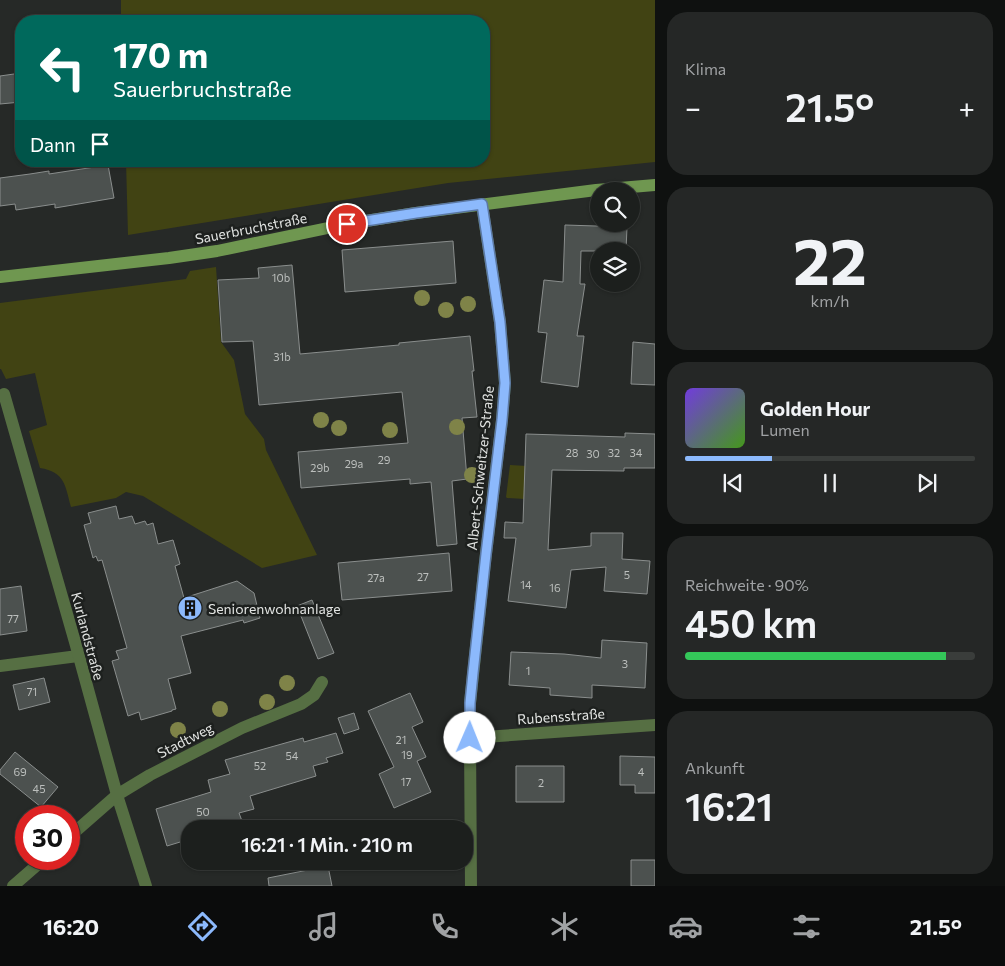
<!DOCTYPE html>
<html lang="de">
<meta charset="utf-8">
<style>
body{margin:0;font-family:Commissioner,sans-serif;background:#252726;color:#f1f3f6;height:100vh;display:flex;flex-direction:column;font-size:19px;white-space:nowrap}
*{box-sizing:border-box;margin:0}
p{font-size:16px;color:#a0a2a4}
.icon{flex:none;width:28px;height:28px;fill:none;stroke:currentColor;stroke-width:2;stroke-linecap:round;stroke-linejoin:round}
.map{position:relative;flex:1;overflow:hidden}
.details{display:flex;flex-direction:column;gap:12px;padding:12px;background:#0f1110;width:350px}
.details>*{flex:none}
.banner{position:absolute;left:15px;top:15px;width:475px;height:152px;border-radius:20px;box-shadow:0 1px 4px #0004,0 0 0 1px #3a3d3b;background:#00695c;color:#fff;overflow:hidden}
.fabs{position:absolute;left:590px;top:182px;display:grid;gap:10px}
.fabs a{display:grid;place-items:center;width:50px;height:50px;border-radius:50%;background:#1c1f1d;box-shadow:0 1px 4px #0004,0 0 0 1px #3a3d3b;font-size:25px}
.speed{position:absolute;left:15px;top:805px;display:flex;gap:10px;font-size:25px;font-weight:700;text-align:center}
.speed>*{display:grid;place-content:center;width:65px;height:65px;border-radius:50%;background:#1c1f1d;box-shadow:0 1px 4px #0004,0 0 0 1px #3a3d3b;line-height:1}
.speed .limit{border:8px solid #d22;background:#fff;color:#111}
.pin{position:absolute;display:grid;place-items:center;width:42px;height:42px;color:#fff;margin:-21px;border:2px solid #fff;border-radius:50%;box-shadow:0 1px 5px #0007}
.me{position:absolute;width:55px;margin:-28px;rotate:1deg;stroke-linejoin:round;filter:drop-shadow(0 0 4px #0008)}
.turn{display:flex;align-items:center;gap:18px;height:105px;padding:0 15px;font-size:22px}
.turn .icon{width:65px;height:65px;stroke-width:2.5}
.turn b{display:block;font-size:35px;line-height:42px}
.then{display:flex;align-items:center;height:48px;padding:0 15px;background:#0003;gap:10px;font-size:19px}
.big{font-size:38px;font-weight:600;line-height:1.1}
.details .card{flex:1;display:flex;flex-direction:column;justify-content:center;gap:8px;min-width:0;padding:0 18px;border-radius:20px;background:#252726}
.details .dial{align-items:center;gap:0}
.dial b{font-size:65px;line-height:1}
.song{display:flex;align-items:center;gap:15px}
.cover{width:60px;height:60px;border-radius:8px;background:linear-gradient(135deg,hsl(260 70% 55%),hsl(100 70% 35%))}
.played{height:5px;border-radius:2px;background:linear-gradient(90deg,#8cb9fc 30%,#3a3d3b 30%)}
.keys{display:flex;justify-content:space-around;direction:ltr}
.heat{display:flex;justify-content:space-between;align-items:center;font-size:28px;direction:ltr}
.charge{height:8px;border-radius:4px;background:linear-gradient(90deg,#34c759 90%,#3a3d3b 0)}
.trip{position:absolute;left:181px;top:820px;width:292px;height:50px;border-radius:20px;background:#1c1f1d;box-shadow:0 1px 4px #0004,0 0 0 1px #3a3d3b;font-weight:600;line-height:50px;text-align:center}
.tabs{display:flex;height:80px;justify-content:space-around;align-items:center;background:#0b0c0c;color:#a0a2a4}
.tabs .icon{width:35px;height:35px}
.tabs .current{color:#8cb9fc}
.tabs b{font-size:22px;color:#f1f3f6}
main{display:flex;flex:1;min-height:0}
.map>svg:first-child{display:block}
.green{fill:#414313}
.building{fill:#4c514f;stroke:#8a8e8d}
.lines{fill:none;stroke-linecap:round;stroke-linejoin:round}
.lane{stroke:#566f43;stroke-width:12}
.street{stroke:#566f43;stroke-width:12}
.secondary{stroke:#6f9750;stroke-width:12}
.tree{fill:#7f8348}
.route-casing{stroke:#5b78a4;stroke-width:12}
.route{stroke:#8cb9fc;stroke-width:9}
.labels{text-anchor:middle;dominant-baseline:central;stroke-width:5;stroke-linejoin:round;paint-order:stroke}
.number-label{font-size:11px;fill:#bcbfbd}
.street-label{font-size:14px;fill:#e2e4e2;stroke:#1d201e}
.poi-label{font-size:14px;fill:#e2e4e2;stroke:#1d201e;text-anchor:start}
</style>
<main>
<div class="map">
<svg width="655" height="886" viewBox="0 0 655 886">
<rect width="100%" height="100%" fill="#262927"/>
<path class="green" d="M 121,0 L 655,0 L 655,162 L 448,183 L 128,235 L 126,161 L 484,161 L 484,21 L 121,21 Z
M 216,267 L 221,342 L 234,360 L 245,414 L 264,439 L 266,450 L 317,555 L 262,568 L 143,496 L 126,492 L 116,498 L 71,507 C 65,485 65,472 40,468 L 29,431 L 47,425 L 35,373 L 6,379 L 1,369 L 0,369 L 0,303 L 186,279 L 190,271 Z
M 510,465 L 527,466 L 525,499 L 507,498 L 506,497 Z"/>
<path class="building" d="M 21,73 L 21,102 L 0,104 L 0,76 Z
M 108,165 L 114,198 L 55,208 L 55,204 L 16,210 L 15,204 L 0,206 L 0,178 L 30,174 L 49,171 L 49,174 Z
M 565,225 L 627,227 L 626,251 L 581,251 L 580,284 L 585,284 L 577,336 L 584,336 L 578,387 L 541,382 L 547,333 L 538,332 L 544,280 L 563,282 Z
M 453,241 L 456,283 L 345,292 L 342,250 Z
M 292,265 L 300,354 L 399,345 L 399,343 L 470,336 L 474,371 L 472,371 L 477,417 L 462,418 L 467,479 L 452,481 L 457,544 L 437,546 L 431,482 L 410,484 L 410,479 L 301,488 L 298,452 L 408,443 L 402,392 L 259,405 L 253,341 L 222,342 L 218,280 L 259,278 L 258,268 Z
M 633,342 L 655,344 L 655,385 L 631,384 Z
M 625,433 L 655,434 L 655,468 L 624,468 L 624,471 L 552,470 L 548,550 L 591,546 L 591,533 L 623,533 L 622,559 L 650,561 L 647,594 L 604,591 L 606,567 L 571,570 L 566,608 L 508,601 L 516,538 L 504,538 L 505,522 L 523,523 L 526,434 L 625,437 Z
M 116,506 L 119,519 L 132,516 L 135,524 L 145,521 L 147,525 L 153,523 L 158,544 L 173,540 L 180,564 L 175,566 L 184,598 L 237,581 L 254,593 L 260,618 L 244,623 L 243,620 L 181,636 L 191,673 L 168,679 L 176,709 L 172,710 L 172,711 L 141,720 L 139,712 L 128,716 L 112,661 L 119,659 L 116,651 L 127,648 L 102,560 L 98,561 L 96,556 L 93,558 L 84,525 L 91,523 L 88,513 Z
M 449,553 L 452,591 L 342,600 L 338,563 Z
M 21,586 L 27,631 L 0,635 L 0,589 Z
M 312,600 L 334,653 L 318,659 L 297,606 Z
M 602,640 L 647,643 L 645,688 L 592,685 L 592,698 L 550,695 L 550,688 L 509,685 L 511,652 L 564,654 L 601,658 Z
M 44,678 L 50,702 L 19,710 L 13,685 Z
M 410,693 L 423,722 L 412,727 L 426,757 L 417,761 L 431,792 L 394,808 L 379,774 L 394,767 L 368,711 Z
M 354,713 L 359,729 L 344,734 L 338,718 Z
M 336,733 L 343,753 L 326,758 L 328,762 L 313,766 L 316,776 L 250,796 L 254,809 L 239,813 L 242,821 L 216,829 L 190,829 L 190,839 L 167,846 L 156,809 L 211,792 L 208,780 L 230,774 L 225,760 L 303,738 L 304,742 Z
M 15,752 L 58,787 L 41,807 L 0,774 L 0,770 Z
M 620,756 L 655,757 L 655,793 L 635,793 L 635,785 L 620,785 Z
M 516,766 L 564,766 L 564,802 L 516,802 Z
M 631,860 L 655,860 L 655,886 L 631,886 Z
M 328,866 L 332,886 L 269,886 L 268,878 Z"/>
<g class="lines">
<path class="lane" d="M 0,666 L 78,656"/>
<path class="street" d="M 4,394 L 75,642 L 117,795 L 146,886
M 470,738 L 655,725
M 69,837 L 117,795 L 150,775 L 242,728 L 301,704 L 314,695 L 322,682
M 13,886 L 44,859
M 471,886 L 470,738 L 470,703 L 485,562 L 502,420 L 505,383 L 500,322 L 482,205"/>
<path class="secondary" d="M 0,277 L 169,258 L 217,251 L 347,224 L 416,213 L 596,190 L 655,185"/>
</g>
<g class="tree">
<circle cx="422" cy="298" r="8"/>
<circle cx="468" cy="304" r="8"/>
<circle cx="446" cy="310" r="8"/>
<circle cx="321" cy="420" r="8"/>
<circle cx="457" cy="427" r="8"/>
<circle cx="339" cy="428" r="8"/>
<circle cx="390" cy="430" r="8"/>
<circle cx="472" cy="475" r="8"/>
<circle cx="287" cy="683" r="8"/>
<circle cx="267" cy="702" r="8"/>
<circle cx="220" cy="709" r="8"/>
<circle cx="178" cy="730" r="8"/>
</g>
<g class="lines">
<defs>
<path id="route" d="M 347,224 L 416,213 L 482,204 L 500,322 L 505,383 L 502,420 L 486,554 L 473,673 L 470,703 L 470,738"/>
</defs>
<use href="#route" class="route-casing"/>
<use href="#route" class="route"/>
</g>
<defs>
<symbol id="building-disc" viewBox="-11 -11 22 22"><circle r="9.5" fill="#8cb9fc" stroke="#1d201e"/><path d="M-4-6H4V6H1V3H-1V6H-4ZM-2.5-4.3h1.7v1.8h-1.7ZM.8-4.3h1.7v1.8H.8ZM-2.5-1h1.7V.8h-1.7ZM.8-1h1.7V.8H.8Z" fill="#111"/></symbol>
</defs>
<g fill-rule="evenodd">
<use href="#building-disc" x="176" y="594" width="28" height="28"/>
</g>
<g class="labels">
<g class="number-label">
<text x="281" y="277">10b</text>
<text x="282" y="356">31b</text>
<text x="572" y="452">28</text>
<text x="614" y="452">32</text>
<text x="636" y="452">34</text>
<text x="593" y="453">30</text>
<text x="384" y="459">29</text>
<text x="354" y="463">29a</text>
<text x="320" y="467">29b</text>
<text x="627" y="574">5</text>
<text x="423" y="576">27</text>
<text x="376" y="577">27a</text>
<text x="526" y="584">14</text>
<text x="555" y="587">16</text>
<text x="13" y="618">77</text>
<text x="625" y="663">3</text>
<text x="528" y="670">1</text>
<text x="32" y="691">71</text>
<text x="401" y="739">21</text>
<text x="407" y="754">19</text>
<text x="292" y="755">54</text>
<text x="260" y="765">52</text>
<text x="20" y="771">69</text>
<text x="641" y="771">4</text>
<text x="406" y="781">17</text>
<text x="541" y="782">2</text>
<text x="39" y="788">45</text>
<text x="203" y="811">50</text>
</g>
<g class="street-label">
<text transform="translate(251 228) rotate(-11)">Sauerbruchstraße</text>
<text transform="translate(480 468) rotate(-84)">Albert-Schweitzer-Straße</text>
<text transform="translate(88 636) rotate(75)">Kurlandstraße</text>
<text transform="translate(561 716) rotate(-4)">Rubensstraße</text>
<text transform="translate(185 740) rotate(-27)">Stadtweg</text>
</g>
<g class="poi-label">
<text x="208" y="608">Seniorenwohnanlage</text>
</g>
</g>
</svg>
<div class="fabs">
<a><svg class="icon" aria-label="search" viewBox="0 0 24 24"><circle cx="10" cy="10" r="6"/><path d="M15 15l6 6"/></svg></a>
<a><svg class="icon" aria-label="layers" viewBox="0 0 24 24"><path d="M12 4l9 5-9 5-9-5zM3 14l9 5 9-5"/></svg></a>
</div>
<div class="speed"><div class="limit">30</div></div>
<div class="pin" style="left:347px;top:224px;background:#d93025"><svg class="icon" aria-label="arrive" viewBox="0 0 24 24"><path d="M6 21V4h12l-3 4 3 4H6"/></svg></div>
<svg class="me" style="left:470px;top:738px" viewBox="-20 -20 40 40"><circle r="19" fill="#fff"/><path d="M0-13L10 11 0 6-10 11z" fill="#8cb9fc"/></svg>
<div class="trip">16:21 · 1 Min. · 210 m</div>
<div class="banner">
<div class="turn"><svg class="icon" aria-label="left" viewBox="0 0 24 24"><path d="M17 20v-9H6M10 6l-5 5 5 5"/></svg><div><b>170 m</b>Sauerbruchstraße</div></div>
<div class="then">Dann<svg class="icon" aria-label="arrive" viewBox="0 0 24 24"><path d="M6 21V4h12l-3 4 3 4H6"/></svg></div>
</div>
</div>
<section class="details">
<div class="card"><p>Klima</p>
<div class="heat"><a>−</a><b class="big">21.5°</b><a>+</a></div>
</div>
<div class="card dial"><b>22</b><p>km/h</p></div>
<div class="card">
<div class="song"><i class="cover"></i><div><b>Golden Hour</b><p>Lumen</p></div></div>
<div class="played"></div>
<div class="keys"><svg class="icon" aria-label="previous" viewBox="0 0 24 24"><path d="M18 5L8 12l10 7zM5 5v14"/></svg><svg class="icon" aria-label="pause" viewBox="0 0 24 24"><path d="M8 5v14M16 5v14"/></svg><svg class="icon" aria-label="next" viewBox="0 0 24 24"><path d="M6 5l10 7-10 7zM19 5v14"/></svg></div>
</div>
<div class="card"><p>Reichweite · 90%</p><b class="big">450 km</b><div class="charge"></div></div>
<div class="card"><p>Ankunft</p><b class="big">16:21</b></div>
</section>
</main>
<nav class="tabs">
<b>16:20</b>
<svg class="icon current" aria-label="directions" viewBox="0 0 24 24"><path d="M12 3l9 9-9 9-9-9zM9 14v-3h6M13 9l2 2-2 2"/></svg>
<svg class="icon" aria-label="music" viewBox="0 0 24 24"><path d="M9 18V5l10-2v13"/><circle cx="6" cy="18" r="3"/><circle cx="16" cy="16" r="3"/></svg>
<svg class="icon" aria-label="phone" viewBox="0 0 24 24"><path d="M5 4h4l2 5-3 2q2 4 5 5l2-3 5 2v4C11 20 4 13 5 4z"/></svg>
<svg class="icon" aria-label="climate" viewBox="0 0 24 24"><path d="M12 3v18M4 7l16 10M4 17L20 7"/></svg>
<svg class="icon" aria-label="car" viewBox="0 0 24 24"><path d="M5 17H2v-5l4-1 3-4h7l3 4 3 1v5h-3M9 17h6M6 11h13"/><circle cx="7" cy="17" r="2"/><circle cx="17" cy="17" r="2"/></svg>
<svg class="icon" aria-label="filters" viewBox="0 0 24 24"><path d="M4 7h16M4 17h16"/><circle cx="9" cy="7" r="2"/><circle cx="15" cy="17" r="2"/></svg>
<b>21.5°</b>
</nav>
